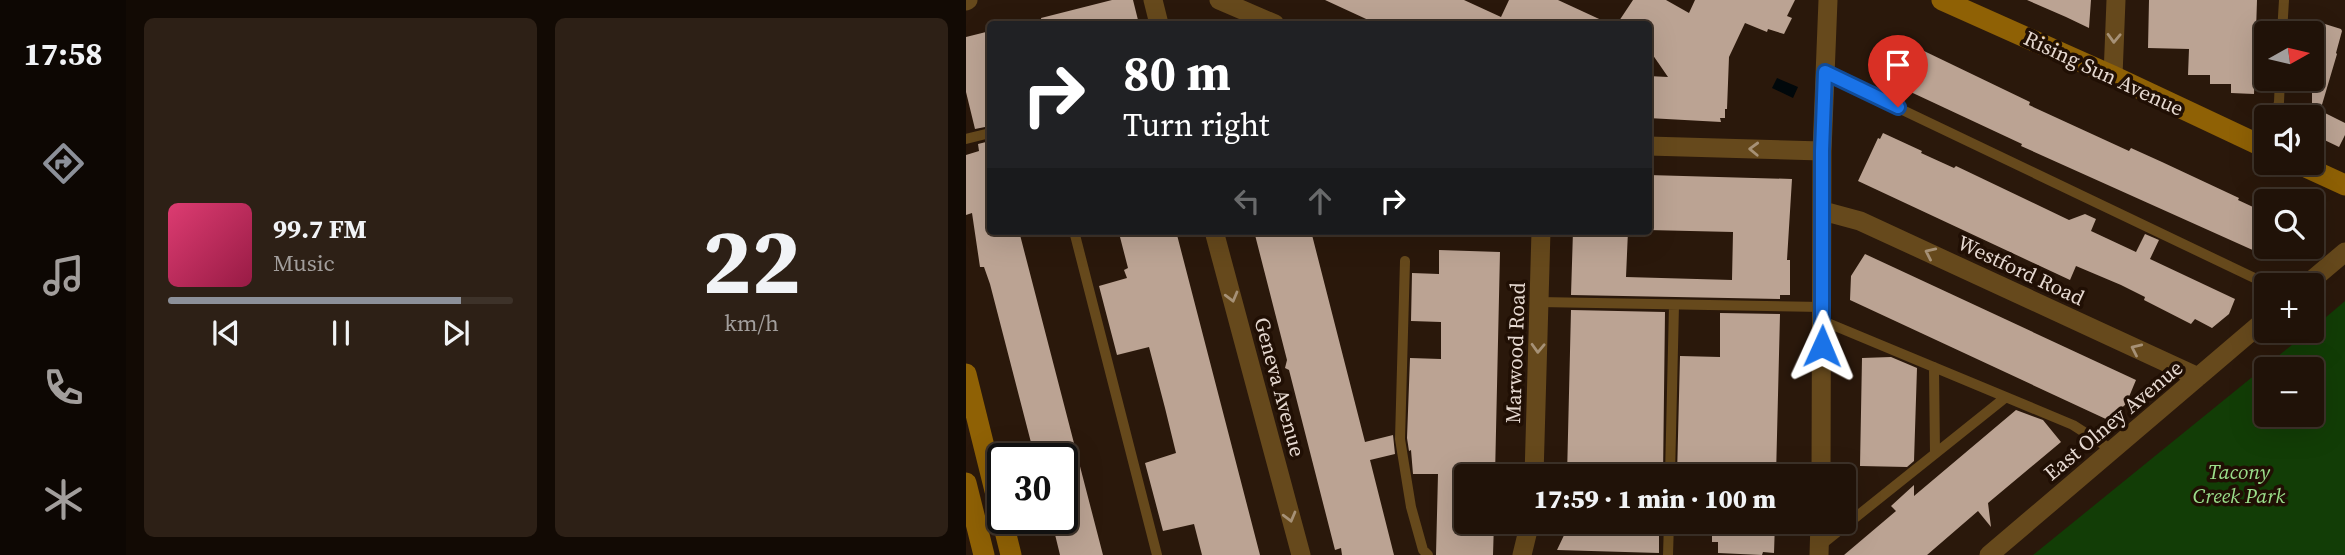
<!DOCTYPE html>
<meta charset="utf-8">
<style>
body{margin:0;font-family:"Source Serif 4",serif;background:#2d2016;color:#f1f3f6;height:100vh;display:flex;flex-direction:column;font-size:26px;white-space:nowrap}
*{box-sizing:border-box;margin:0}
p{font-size:23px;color:#a29e9c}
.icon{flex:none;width:38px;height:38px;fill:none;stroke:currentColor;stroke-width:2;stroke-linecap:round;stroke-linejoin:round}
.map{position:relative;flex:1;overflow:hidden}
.sheet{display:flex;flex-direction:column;gap:18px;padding:18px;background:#120a04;width:840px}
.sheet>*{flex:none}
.guide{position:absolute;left:21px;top:21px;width:665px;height:214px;border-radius:7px;box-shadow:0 7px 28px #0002,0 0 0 2px #3d3229;background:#202124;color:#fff;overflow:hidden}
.needle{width:46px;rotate:82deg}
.controls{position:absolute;left:1288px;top:21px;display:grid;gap:14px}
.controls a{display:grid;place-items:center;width:70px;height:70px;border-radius:7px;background:#201208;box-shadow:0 7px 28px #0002,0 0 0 2px #3d3229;font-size:35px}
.speed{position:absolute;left:21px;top:443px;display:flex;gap:14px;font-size:35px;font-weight:700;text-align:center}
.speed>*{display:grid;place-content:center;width:91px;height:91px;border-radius:50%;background:#201208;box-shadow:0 7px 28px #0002,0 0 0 2px #3d3229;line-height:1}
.speed .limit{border:4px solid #111;border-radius:10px;background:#fff;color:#111}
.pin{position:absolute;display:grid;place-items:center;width:60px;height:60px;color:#fff;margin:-72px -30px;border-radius:50% 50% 50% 0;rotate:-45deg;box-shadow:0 0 7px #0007}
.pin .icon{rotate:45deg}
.me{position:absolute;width:77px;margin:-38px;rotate:1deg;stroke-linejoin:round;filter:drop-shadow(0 0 5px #0008)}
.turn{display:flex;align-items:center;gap:24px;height:147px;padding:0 21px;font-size:32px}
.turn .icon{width:91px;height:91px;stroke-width:2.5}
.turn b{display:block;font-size:49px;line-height:60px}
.lanes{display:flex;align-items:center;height:66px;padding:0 21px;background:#0003;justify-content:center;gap:35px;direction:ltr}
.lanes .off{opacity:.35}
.sheet .tile{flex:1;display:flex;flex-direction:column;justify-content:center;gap:10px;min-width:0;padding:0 24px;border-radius:10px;background:#2d2016}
.sheet .dial{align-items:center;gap:0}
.dial b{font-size:91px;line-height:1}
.song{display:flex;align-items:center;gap:21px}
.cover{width:84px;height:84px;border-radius:10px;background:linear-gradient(135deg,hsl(340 70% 55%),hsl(340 70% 35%))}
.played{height:7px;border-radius:4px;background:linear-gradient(90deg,#8c9099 85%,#3d3229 85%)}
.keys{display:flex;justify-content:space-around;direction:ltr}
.sheet .tiles{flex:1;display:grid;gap:18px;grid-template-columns:repeat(2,1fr)}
.trip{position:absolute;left:488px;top:464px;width:402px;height:70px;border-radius:7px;background:#201208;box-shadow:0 7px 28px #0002,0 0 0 2px #3d3229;font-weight:800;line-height:70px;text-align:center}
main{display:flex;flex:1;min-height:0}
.tabs{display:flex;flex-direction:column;width:126px;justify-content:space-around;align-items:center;background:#0d0703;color:#a29e9c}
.tabs .icon{width:49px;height:49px}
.tabs .current{color:#8c9099}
.tabs b{font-size:32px;color:#f1f3f6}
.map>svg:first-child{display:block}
.green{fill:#123d06;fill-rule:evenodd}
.water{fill:#01080b}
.building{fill:#bba393}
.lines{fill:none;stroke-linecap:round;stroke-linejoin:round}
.lane{stroke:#66491c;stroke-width:10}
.street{stroke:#66491c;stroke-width:19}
.secondary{stroke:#8f6105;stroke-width:21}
.oneway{stroke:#a69176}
.route-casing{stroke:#114b97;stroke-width:18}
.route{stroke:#1a73e8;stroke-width:12}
.labels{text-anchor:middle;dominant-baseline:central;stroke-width:7;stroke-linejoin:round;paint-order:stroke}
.street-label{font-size:21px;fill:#e6d9d1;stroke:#200f04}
.park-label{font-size:21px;font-style:italic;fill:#9bdf8b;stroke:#200f04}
</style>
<main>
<nav class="tabs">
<b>17:58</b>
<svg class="icon current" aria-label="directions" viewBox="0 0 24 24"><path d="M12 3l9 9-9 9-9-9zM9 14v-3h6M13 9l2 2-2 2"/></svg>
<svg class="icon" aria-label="music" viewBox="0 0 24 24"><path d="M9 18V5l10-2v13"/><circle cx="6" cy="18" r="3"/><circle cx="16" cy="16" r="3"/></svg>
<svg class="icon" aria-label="phone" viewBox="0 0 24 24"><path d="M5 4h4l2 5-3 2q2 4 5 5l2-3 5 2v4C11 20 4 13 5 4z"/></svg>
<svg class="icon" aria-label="climate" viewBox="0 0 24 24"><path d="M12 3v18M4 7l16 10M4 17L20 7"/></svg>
</nav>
<section class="sheet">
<div class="tiles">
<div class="tile">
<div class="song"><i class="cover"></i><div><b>99.7 FM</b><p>Music</p></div></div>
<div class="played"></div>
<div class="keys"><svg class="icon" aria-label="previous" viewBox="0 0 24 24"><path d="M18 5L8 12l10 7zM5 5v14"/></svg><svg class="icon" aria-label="pause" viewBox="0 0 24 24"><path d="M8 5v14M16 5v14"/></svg><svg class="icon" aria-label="next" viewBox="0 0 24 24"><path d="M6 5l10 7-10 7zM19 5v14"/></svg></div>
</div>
<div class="tile dial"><b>22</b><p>km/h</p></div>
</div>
</section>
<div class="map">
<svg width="1379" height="555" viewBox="0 0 1379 555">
<rect width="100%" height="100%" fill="#2a180b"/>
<path class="green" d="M 1379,301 L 1379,555 L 1067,555 L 1343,331 L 1346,331 L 1346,329 ZM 1300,369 L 1346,369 L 1346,415 L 1300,415 Z"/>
<path class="water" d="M 811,78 L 832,87 L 827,98 L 806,88 Z"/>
<path class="building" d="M 146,0 L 167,0 L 173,24 L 76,24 L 75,18 Z
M 359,0 L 498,0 L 535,17 L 543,0 L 592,0 L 644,24 L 411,24 Z
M 667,0 L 700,0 L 723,13 L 729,0 L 829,0 L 821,16 L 826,18 L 818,34 L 802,29 L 801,32 L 779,23 L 763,57 L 761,109 L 759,109 L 759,118 L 754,118 L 755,122 L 682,118 L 682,76 L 702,77 L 682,48 L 682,24 L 651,24 Z
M 1061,0 L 1125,0 L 1123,28 L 1100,17 Z
M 1183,0 L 1291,0 L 1288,94 L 1265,93 L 1265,84 L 1244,84 L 1244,75 L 1222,75 L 1223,49 L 1182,48 Z
M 1346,20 L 1375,29 L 1376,31 L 1370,53 L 1371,54 L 1350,125 L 1346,124 Z
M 24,31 L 24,126 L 9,129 L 0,92 L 0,37 Z
M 920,38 L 932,44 L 934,40 L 958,51 L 1064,102 L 1063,105 L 1163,151 L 1165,148 L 1196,162 L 1273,198 L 1272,200 L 1300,213 L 1300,256 L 1055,146 L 1056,144 L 904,73 Z
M 1357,112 L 1379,123 L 1379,135 L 1373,147 L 1346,134 Z
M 917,133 L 956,151 L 955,153 L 988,168 L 990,166 L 1103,220 L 1119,214 L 1130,219 L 1125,231 L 1170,252 L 1179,234 L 1193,240 L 1184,259 L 1269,299 L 1263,314 L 1246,328 L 1229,319 L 1225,324 L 1178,300 L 1179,297 L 1155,285 L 1110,266 L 1104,280 L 892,181 L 912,138 L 914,139 Z
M 24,141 L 24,231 L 53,231 L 137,555 L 94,555 L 85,518 L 96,518 L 96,458 L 69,458 L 24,284 L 18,267 L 14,267 L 6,213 L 0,215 L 0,155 L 13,151 L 12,144 Z
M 682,175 L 826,179 L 821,260 L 824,260 L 824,295 L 814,295 L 814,299 L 605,295 L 607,231 L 662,231 L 660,277 L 766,280 L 767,232 L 682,230 Z
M 175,231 L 210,231 L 294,555 L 236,555 L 228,524 L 197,531 L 179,463 L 210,453 L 199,408 L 183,347 L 151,355 L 133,286 L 161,278 L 158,270 L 162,268 L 154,237 Z
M 288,231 L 345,231 L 399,442 L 427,435 L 429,454 L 404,460 L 428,555 L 376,555 L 375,548 L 369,550 L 323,370 L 319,368 L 321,360 Z
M 473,250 L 534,252 L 529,476 L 500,476 L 500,522 L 528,522 L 527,555 L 470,555 L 472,474 L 447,474 L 445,450 L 443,451 L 441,438 L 444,358 L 475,359 L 475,322 L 445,321 L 446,273 L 473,274 Z
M 899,254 L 1170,380 L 1160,404 L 1142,420 L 884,300 L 885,276 Z
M 605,310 L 699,312 L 697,476 L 601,476 Z
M 754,313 L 814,314 L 810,476 L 711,476 L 714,356 L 754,357 Z
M 925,357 L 951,368 L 948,461 L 941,467 L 894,466 L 896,358 Z
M 1050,410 L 1077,420 L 1095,442 L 1022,503 L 1025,527 L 1012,511 L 961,555 L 878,555 L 930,511 L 925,506 L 948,485 L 948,496 Z
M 605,522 L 693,525 L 693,553 L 591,550 L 600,531 L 600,524 L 605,524 Z
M 746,522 L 809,522 L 808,553 L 797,552 L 796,555 L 752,553 L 752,542 L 746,542 Z"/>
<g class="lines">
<path class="lane" d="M 1316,33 L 1318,0
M 859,73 L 1303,285
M 1309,117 L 1313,102 L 1314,79
M 0,139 L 24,133
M 108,231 L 191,555
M 439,261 L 434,439 L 445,507 L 457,550 L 462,555
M 573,302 L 857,307
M 857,321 L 1107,425 L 1146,450
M 968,367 L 969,454
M 704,476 L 708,305
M 855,545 L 1040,397
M 702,555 L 703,522"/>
<path class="street" d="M 187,0 L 193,24
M 253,0 L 309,24
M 0,1 L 2,0
M 1147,76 L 1150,0
M 682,146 L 856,151
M 857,211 L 894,221 L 1232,377
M 248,231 L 335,555
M 1340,285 L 1379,252
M 568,476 L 575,231
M 855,476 L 856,151 L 862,0
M 556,555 L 564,522
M 853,555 L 854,522
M 1023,555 L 1300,319"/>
<path class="secondary" d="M 976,0 L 1147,76 L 1300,148
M 1331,163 L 1379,185
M 0,374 L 45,555
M 0,483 L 18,555"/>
</g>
<defs><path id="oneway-chevron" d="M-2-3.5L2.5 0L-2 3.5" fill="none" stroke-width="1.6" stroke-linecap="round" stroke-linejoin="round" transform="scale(1.75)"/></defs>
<g class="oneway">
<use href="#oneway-chevron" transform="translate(1148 38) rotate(92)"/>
<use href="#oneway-chevron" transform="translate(788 149) rotate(-178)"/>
<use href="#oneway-chevron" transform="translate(964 253) rotate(-155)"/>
<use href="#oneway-chevron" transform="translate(266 297) rotate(75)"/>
<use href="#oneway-chevron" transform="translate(572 348) rotate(92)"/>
<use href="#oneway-chevron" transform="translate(1170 349) rotate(-155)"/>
<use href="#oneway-chevron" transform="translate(324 517) rotate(75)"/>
</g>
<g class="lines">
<defs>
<path id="route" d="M 856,346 L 856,151 L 859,72 L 932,107"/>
</defs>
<use href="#route" class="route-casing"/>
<use href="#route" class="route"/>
</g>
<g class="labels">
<g class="street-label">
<text transform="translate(1138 73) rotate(25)">Rising Sun Avenue</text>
<text transform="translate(1055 270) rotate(25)">Westford Road</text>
<text transform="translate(549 353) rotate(-88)">Marwood Road</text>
<text transform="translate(314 387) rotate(75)">Geneva Avenue</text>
<text transform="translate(1147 420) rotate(-40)">East Olney Avenue</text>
</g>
<g class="park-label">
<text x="1273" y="471">Tacony<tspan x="1273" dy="24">Creek Park</tspan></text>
</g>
</g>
</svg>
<div class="controls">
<a><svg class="needle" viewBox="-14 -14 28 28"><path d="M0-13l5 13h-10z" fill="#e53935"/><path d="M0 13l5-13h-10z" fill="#a29e9c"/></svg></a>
<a><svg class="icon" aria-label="sound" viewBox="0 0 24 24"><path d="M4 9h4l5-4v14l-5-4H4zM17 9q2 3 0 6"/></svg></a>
<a><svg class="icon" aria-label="search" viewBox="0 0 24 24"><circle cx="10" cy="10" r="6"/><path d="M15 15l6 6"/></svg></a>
<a>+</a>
<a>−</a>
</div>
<div class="speed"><div class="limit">30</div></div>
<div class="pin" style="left:932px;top:107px;background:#d93025"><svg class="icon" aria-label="arrive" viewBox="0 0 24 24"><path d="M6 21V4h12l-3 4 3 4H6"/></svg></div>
<svg class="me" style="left:856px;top:346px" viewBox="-20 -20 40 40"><path d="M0-17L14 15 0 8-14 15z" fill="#1a73e8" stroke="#fff" stroke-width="4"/></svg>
<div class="trip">17:59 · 1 min · 100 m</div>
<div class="guide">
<div class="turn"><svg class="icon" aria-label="right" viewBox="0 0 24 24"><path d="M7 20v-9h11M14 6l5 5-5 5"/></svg><div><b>80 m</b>Turn right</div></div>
<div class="lanes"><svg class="icon off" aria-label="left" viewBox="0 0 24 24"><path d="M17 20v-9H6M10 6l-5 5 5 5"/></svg><svg class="icon off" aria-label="ahead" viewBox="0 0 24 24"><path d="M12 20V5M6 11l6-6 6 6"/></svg><svg class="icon" aria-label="right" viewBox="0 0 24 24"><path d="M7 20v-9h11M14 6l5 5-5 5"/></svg></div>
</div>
</div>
</main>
